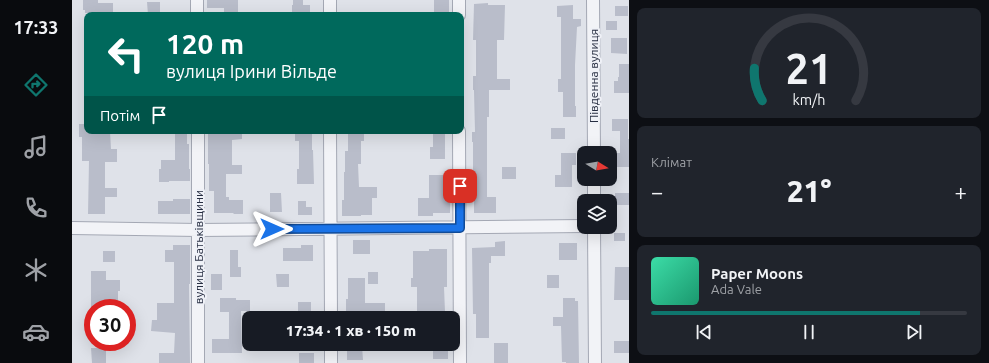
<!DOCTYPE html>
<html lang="uk">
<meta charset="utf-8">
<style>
body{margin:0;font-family:Ubuntu,sans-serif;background:#20242c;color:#f1f3f6;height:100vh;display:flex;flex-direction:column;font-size:15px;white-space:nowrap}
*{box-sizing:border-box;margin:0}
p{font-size:13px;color:#9ea1a6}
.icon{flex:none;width:22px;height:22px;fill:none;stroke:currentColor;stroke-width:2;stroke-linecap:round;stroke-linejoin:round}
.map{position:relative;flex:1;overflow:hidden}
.details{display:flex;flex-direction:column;gap:8px;padding:8px;background:#0d0f14;width:360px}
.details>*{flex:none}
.banner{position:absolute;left:12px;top:12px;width:380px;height:122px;border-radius:8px;box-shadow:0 4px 16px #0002;background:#00695c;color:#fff;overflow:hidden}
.needle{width:26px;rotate:101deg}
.tools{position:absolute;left:505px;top:146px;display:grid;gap:8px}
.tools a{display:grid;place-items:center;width:40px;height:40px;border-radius:8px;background:#171b24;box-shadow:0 4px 16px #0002;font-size:20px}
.speed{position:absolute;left:12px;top:299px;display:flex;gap:8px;font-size:20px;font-weight:700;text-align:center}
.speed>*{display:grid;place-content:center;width:52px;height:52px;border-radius:50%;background:#171b24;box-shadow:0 4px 16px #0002;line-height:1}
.speed .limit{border:6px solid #d22;background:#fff;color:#111}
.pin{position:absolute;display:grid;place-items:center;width:34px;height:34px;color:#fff;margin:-17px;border-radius:8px;box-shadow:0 2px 6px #0006}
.me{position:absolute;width:44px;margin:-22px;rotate:90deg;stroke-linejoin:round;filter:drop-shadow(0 0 3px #0008)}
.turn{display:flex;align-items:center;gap:14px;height:84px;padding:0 16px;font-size:18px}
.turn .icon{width:52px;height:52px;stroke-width:2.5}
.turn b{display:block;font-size:28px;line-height:34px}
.then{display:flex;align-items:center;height:38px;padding:0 16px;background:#0003;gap:8px;font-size:15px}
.big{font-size:30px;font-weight:800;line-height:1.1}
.details .card{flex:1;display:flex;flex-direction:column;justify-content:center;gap:6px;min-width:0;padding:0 14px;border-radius:8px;background:#20242c}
.details .dial{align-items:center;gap:0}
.dial svg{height:104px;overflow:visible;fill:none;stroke:#363941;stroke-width:7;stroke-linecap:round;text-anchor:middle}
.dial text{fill:#f1f3f6;stroke:none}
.song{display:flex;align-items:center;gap:12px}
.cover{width:48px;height:48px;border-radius:6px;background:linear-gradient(135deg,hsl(160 70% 55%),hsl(160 70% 35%))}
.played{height:4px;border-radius:2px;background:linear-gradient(90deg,#0f766e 85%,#363941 85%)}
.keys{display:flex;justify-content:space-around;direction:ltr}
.heat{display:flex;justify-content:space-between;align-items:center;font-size:22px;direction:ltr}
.trip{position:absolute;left:170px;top:311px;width:218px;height:40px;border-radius:8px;background:#171b24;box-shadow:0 4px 16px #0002;font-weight:800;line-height:40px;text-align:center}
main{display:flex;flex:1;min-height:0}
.tabs{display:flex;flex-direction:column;width:72px;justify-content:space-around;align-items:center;background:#090b0e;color:#9ea1a6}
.tabs .icon{width:28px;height:28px}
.tabs .selected{color:#0f766e}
.tabs b{font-size:18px;color:#f1f3f6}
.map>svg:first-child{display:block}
.building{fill:#b9bdca}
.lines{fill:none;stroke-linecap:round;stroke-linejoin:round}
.street-casing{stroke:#a4a8b4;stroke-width:14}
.street{stroke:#f2f3f7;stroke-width:12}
.route-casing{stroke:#114b97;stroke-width:10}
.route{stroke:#1a73e8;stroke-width:7}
.labels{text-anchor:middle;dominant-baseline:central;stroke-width:4;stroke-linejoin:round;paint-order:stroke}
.street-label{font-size:12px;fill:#272e42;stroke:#eff1f7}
</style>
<main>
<nav class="tabs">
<b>17:33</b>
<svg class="icon selected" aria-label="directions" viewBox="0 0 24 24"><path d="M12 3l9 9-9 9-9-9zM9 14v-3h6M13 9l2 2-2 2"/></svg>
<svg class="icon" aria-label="music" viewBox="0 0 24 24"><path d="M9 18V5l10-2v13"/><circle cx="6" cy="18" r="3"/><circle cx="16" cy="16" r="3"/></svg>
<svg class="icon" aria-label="phone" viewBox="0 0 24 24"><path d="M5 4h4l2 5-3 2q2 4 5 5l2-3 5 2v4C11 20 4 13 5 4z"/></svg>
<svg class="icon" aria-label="climate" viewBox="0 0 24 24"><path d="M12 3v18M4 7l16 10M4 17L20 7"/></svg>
<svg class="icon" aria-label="car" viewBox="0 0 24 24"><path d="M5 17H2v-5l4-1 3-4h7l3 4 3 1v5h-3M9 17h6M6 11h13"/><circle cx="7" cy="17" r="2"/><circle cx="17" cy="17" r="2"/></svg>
</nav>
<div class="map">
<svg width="557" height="363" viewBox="0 0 557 363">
<rect width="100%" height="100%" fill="#dfe2e9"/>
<path class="building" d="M 11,0 L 26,0 L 26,3 L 41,3 L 41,13 L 13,13 L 13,10 L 11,10 Z
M 135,0 L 166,0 L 166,12 L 152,12 L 152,8 L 135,8 Z
M 221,0 L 231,0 L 231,5 L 238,5 L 238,15 L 220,15 L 220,5 L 221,5 Z
M 362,0 L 377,0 L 377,13 L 362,13 Z
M 75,2 L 88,2 L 88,15 L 76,15 Z
M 416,3 L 416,5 L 433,5 L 432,40 L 425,40 L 425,79 L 438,79 L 438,90 L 417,90 L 417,117 L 415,117 L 415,197 L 424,197 L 424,213 L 402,213 L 402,190 L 399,190 L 399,177 L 401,177 L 401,142 L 400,142 L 400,132 L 403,132 L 402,90 L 401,90 L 401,76 L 404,76 L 404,40 L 401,40 L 402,4 Z
M 501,5 L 501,19 L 509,19 L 509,26 L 505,27 L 503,65 L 503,106 L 504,106 L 504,117 L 491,117 L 491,92 L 486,92 L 486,79 L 489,79 L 489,17 L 485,17 L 485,6 Z
M 543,6 L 556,6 L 556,16 L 543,16 Z
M 534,21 L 545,21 L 545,30 L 534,30 Z
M 539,38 L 555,38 L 555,54 L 539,53 Z
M 547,64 L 557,64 L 557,93 L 542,93 L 542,81 L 546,81 L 546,77 L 547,77 Z
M 540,119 L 556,119 L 556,139 L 557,139 L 557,167 L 542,167 L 542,153 L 548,153 L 548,131 L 540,131 Z
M 7,124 L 15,124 L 15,131 L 38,131 L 39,149 L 45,149 L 45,162 L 33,162 L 33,188 L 45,188 L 45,197 L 33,197 L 33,214 L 16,214 L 17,161 L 10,161 L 10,137 L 7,137 Z
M 479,128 L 493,128 L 493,139 L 479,139 Z
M 103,131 L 115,131 L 115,144 L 117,144 L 117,169 L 118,169 L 118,181 L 97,181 L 97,182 L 87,182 L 87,169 L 89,169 L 89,160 L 103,160 Z
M 136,131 L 170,131 L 170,139 L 160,140 L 160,165 L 170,165 L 170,174 L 154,174 L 154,197 L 157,197 L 157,200 L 171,200 L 171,214 L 162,214 L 161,213 L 142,213 L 142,191 L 137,191 L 137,164 L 136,164 Z
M 223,131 L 240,131 L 240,150 L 241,150 L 242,184 L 225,184 L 225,169 L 227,169 L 227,141 L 223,141 Z
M 276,131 L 292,131 L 292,141 L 289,141 L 289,164 L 286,164 L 287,187 L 305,187 L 305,198 L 300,198 L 300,215 L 289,215 L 289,216 L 270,216 L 270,200 L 272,200 L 272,172 L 273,172 L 273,151 L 276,151 Z
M 361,131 L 373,131 L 373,159 L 358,159 L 358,147 L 361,147 Z
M 489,153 L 504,153 L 504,165 L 500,165 L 500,187 L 483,187 L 483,175 L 489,175 Z
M 430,167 L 444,167 L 444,179 L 430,179 Z
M 357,175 L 373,175 L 373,200 L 378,200 L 378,213 L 361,213 L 361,216 L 346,216 L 346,198 L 357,198 Z
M 198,193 L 209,193 L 210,212 L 198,212 Z
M 543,193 L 557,193 L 557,205 L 543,205 Z
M 101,199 L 118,199 L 118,214 L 86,214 L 86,201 L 101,201 Z
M 226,201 L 234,201 L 234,207 L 240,207 L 240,215 L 226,215 Z
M 542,233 L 553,233 L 553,241 L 542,241 Z
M 281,240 L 298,240 L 298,254 L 281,254 Z
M 433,241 L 433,256 L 419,256 L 419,263 L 417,263 L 417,338 L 404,338 L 404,314 L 401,314 L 400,248 L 423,247 L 423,242 Z
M 487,243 L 505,243 L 505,260 L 487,260 Z
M 101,245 L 118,245 L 118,284 L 117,284 L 118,363 L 87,363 L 87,353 L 102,353 L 103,333 L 79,331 L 80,320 L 85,320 L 85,303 L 102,303 L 102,262 L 93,262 L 93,250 L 101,250 Z
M 229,245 L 241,245 L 241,261 L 211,261 L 211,248 L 229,248 Z
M 357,249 L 375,249 L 375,287 L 372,287 L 373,312 L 345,311 L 345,287 L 339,287 L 339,278 L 341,278 L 341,251 L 357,251 Z
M 158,250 L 166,250 L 166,267 L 169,267 L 169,277 L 158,277 Z
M 31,251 L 43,251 L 43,262 L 31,262 Z
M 543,267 L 557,267 L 557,300 L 542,300 Z
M 19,271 L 34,271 L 34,280 L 48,280 L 48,291 L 46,291 L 46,308 L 19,308 Z
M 296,272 L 306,272 L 306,284 L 296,284 Z
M 139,274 L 150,274 L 150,290 L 139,290 Z
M 204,274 L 217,274 L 217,287 L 205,287 Z
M 475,275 L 487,275 L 487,288 L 475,288 Z
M 276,278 L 293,278 L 293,303 L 313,303 L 313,312 L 274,313 L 274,299 L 276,299 Z
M 148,298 L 164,298 L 164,300 L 178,300 L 178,311 L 169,311 L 170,353 L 140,353 L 140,339 L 157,339 L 157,312 L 148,312 Z
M 491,298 L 503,298 L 503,301 L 506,301 L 507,363 L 494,363 L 494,362 L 490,362 L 489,326 L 481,326 L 481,317 L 491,317 Z
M 226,302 L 239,302 L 239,313 L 226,313 Z
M 542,341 L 557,341 L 557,353 L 542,353 Z
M 422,343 L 436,343 L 436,363 L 422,363 Z
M 361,344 L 372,344 L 372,347 L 376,347 L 376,359 L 361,359 Z
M 275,346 L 290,346 L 291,360 L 275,360 Z
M 19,348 L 34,348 L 34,363 L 20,363 Z
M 227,353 L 242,353 L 242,363 L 227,363 Z"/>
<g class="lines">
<defs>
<path id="street" d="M 125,0 L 125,15
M 258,0 L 258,15
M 387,0 L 387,15
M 521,0 L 522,153
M 126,131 L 126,363
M 258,131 L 259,318
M 387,131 L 388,363
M 522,179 L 522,201
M 522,227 L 523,363
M 0,228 L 126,230 L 512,226
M 259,344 L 259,363"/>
</defs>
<use href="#street" class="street-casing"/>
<use href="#street" class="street"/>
</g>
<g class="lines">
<defs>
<path id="route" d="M 200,229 L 388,228 L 388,186"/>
</defs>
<use href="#route" class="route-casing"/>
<use href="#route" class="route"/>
</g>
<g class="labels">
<g class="street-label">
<text transform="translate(521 76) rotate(-90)">Південна вулиця</text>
<text transform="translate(126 247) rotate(-90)">вулиця Батьківщини</text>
</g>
</g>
</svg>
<div class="tools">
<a><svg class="needle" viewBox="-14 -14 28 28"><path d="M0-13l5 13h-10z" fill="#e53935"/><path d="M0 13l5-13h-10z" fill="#9ea1a6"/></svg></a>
<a><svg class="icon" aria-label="layers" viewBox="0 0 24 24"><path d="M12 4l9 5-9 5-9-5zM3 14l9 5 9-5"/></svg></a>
</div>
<div class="speed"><div class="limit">30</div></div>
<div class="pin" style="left:388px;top:186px;background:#d93025"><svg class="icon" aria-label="arrive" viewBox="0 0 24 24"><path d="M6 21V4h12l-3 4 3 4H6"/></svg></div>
<svg class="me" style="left:200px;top:229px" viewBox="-20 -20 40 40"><path d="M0-17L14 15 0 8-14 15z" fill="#1a73e8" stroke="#fff" stroke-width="4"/></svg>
<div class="trip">17:34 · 1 хв · 150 m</div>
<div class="banner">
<div class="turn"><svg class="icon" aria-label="left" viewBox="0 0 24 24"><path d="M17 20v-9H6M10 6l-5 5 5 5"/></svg><div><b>120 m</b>вулиця Ірини Вільде</div></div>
<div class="then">Потім<svg class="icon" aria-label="arrive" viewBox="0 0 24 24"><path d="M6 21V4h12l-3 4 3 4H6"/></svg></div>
</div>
</div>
<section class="details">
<div class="card dial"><svg viewBox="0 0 100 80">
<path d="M14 69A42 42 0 1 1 86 69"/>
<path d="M14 69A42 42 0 0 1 8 44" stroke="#0f766e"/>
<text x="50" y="56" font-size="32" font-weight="700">21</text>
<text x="50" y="72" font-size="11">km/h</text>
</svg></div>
<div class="card"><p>Клімат</p>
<div class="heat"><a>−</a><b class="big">21°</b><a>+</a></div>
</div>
<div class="card">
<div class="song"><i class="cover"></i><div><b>Paper Moons</b><p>Ada Vale</p></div></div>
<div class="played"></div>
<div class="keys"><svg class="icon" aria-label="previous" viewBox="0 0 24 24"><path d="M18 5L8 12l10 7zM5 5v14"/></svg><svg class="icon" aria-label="pause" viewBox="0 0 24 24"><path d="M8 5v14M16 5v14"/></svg><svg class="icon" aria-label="next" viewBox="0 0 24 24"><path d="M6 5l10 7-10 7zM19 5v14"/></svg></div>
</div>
</section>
</main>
